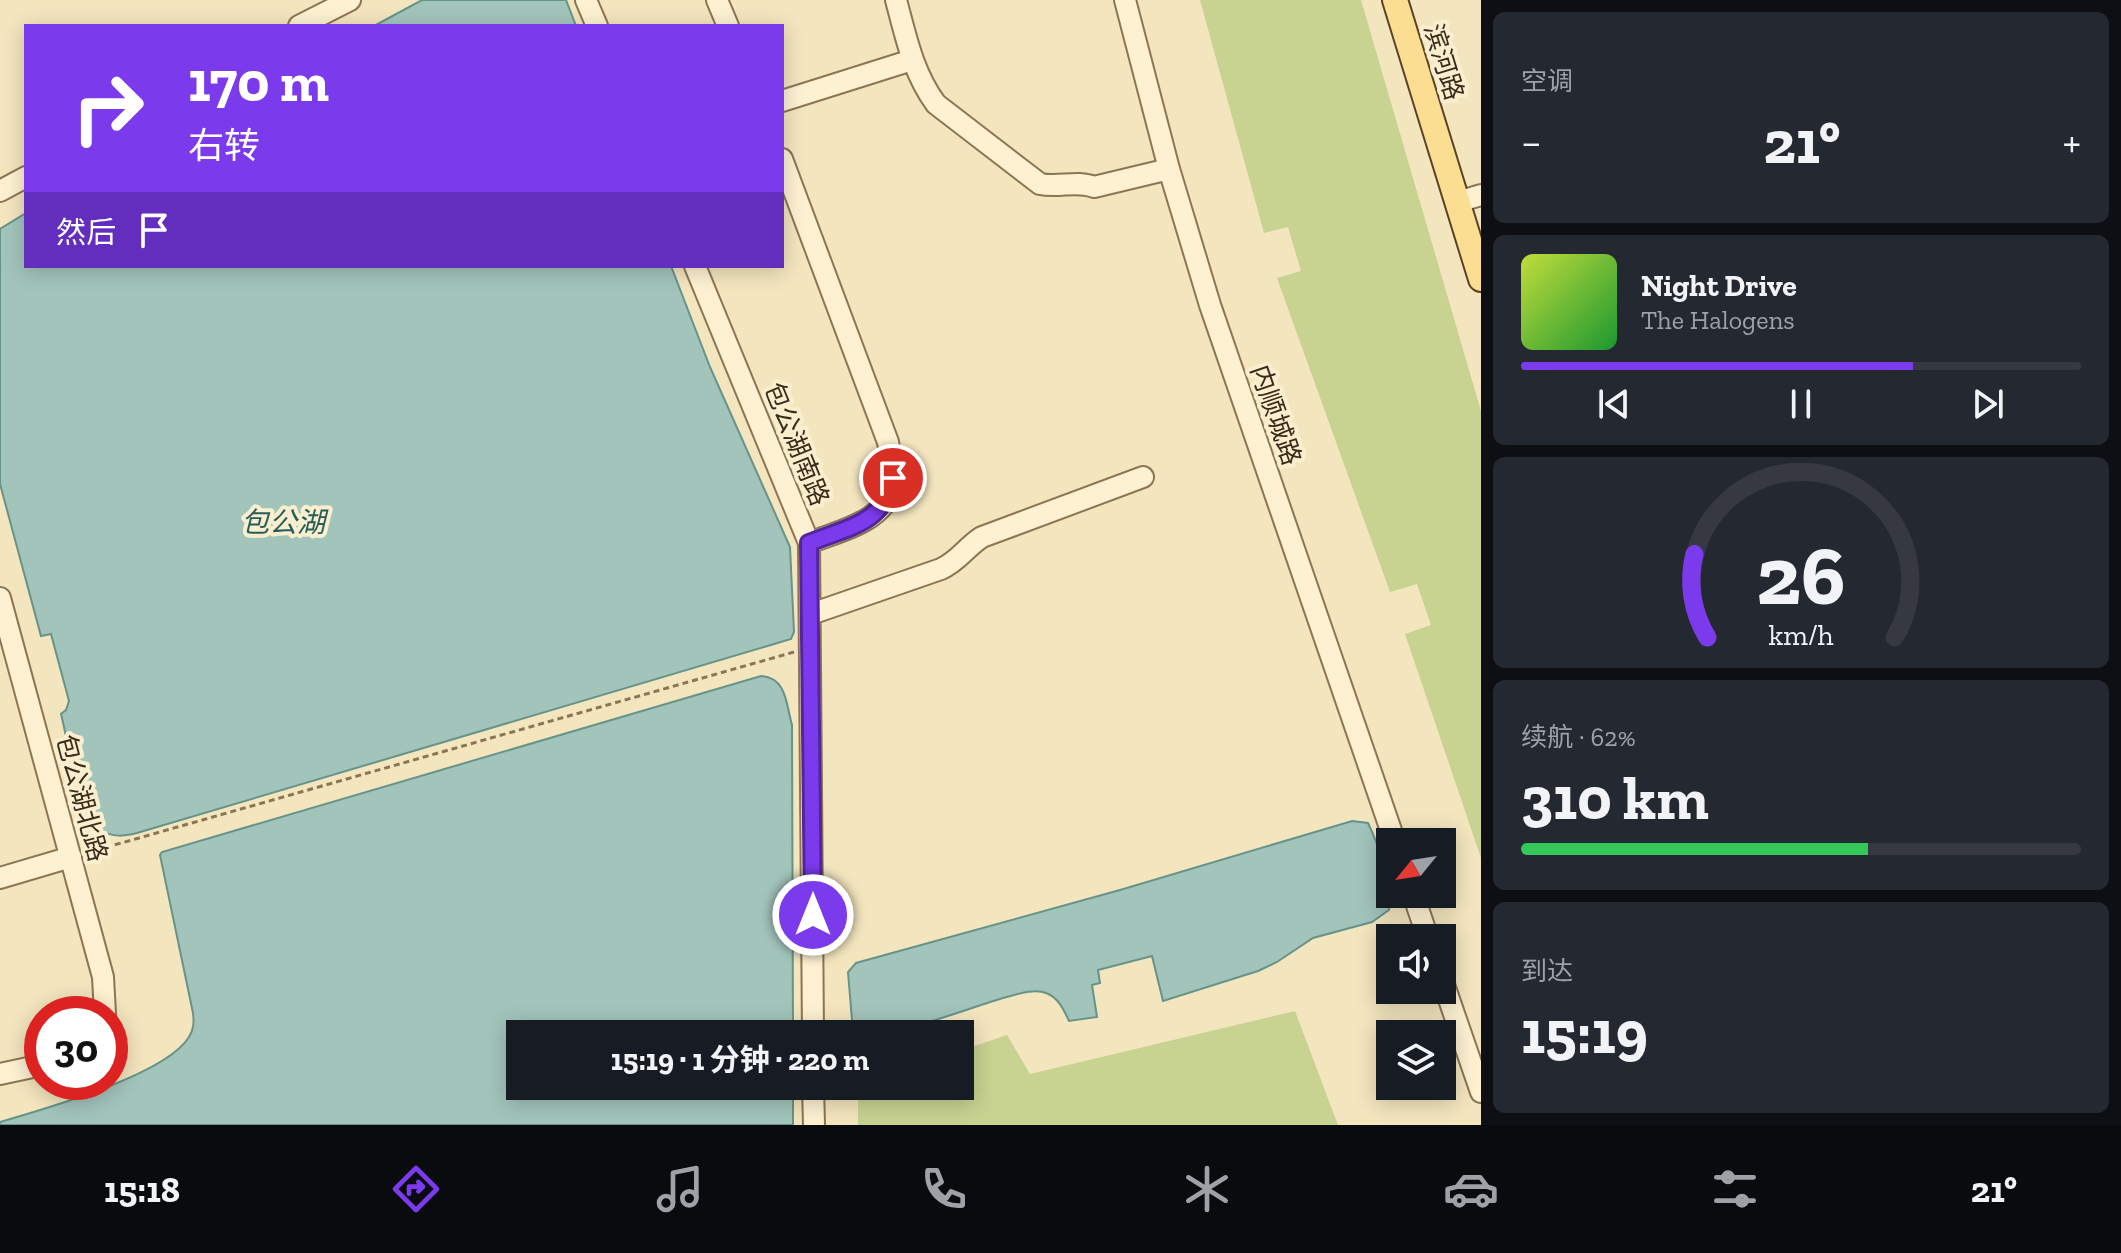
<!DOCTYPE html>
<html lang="zh">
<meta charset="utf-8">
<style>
body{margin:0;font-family:"Zilla Slab","Noto Sans SC",serif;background:#242831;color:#f1f3f6;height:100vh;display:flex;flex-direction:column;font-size:30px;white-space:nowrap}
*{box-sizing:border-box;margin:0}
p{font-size:26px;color:#9ea1a6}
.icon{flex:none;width:44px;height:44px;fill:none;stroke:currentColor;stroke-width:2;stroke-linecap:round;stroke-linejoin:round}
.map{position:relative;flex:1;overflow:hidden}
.drawer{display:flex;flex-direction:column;gap:12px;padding:12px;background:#0d0f14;width:640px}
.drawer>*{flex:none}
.hud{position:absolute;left:24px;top:24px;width:760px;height:244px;border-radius:0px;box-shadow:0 4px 20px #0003;background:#7c3aed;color:#fff;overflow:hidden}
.needle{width:52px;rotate:240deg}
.fabs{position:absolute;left:1376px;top:828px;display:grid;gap:16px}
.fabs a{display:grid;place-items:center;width:80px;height:80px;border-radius:0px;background:#171b24;box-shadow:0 4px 20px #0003;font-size:40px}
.speed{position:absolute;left:24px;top:996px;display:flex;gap:16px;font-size:40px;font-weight:700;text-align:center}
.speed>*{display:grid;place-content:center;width:104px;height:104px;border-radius:50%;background:#171b24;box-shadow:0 4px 20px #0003;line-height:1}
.speed .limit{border:12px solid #d22;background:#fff;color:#111}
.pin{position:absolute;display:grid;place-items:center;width:68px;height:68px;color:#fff;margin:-34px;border:4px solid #fff;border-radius:50%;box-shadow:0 2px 8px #0007}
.me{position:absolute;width:88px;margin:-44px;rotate:0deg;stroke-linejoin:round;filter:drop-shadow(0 0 6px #0008)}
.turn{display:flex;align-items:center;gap:28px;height:168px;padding:0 32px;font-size:36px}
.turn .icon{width:104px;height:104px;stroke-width:2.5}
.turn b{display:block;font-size:56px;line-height:68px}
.then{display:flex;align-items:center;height:76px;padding:0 32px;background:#0003;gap:16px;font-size:30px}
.big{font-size:60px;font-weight:700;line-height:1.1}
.drawer .tile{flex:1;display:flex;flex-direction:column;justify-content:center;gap:12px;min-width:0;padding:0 28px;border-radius:12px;background:#242831}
.drawer .dial{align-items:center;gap:0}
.dial svg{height:208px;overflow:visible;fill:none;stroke:#363941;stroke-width:7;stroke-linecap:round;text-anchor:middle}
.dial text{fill:#f1f3f6;stroke:none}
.song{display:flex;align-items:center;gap:24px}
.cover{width:96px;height:96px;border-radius:12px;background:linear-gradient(135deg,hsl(70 70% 55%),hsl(130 70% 35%))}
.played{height:8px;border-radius:4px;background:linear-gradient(90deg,#7c3aed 70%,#363941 70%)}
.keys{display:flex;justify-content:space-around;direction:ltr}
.heat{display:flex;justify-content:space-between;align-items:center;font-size:44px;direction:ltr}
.charge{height:12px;border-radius:6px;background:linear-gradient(90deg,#34c759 62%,#363941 0)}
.trip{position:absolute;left:506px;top:1020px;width:468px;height:80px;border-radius:0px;background:#171b24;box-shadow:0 4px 20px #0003;font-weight:700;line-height:80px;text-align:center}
.tabs{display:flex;height:128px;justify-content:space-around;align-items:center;background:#090b0e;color:#9ea1a6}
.tabs .icon{width:56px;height:56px}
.tabs .current{color:#7c3aed}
.tabs b{font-size:36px;color:#f1f3f6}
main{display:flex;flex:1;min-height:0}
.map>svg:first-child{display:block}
.green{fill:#c8d291}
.water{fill:#a2c4bb;stroke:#68938a;stroke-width:2}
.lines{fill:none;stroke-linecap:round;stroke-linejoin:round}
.minor-casing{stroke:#8d7554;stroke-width:24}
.major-casing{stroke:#5a4229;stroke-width:28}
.path{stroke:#8d7554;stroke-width:3;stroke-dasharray:6 4;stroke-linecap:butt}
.minor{stroke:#fdf1d2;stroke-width:20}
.major{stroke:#fbde91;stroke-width:24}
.route-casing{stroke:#51269a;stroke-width:20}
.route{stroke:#7c3aed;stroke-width:14}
.labels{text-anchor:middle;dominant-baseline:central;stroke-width:8;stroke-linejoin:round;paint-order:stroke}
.street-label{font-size:26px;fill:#3b2b1b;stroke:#f9efce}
.water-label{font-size:28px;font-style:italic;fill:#285c5b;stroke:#f9efce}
</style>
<main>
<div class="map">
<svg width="1481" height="1125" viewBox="0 0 1481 1125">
<rect width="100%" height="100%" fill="#f3e5be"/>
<path class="green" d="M 1200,0 L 1361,0 L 1481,411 L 1481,858 L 1405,634 L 1431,625 L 1417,584 L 1390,592 L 1277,278 L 1301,271 L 1288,227 L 1264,233 Z
M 1295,1011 L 1338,1125 L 858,1125 L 858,1086 L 960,1086 L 960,1051 L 1007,1035 L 1030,1074 Z"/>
<path class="water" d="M 422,0 L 566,0 L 576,26 L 374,26 Z
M 26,213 L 26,266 L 671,266 L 710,367 L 790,547 L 794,632 L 791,639 L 137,833 C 124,836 113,838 101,830 C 79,816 68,741 61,714 L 66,710 L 69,701 L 51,634 L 41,636 L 0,484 L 0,229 Z
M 761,676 C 787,678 786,704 792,725 L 793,1034 L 520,1034 L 520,1086 L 793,1086 L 793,1125 L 0,1125 L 0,1122 C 44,1109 166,1075 189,1037 C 194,1029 194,1022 193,1013 L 160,855 L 162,852 Z
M 1352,821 L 1368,823 C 1378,844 1395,890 1389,910 L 1372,922 L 1313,938 L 1277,962 L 1258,971 L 1163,1001 L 1152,956 L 1098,970 L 1100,983 L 1092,985 L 1097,1017 L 1069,1021 C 1064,1010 1058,997 1046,993 C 1034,988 1015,995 1003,998 C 968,1008 886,1042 853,1032 L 848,972 L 856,963 L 1120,890 Z"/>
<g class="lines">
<defs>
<path id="minor" d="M 586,0 L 597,26
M 717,0 L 728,26
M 896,0 C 906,37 913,73 936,104 L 1040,184 C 1059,188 1077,180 1094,187 L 1169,169
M 1125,0 L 1169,169 L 1210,305 L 1395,842
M 299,26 L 350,0
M 782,101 L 912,60
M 782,159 L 888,442 C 890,454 894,467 893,479 C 891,521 841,530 809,543
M 0,191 L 26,177
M 1457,202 L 1481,195
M 695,266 L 809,543 L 813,1034
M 0,598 L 103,977 L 105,1014
M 811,614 L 941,569 C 959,561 966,547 982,537 L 1143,477
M 0,878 L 71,857
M 1413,894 L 1428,938
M 1442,979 L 1481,1092
M 0,1074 L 42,1065
M 813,1086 L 814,1125"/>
<path id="major" d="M 1395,0 L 1481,279"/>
</defs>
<use href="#minor" class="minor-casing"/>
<use href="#major" class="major-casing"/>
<path class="path" d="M 86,853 L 794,652"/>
<use href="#minor" class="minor"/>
<use href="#major" class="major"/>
</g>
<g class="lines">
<defs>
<path id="route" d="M 813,915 L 809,543 C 848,527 884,524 893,478"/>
</defs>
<use href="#route" class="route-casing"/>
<use href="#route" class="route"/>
</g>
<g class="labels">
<g class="street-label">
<text transform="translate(1444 62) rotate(73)">滨河路</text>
<text transform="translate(1276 415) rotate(71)">内顺城路</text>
<text transform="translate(797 444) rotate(68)">包公湖南路</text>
<text transform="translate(82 798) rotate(75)">包公湖北路</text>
</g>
<g class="water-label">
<text x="283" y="522">包公湖</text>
</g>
</g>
</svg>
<div class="fabs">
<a><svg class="needle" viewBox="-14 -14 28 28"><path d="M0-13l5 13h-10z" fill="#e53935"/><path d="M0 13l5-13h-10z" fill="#9ea1a6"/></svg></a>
<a><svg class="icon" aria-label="sound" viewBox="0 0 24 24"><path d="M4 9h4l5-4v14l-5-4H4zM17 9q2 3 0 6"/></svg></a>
<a><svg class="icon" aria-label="layers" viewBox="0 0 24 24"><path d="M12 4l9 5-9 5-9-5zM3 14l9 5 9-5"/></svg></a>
</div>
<div class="speed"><div class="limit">30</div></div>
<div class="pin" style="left:893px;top:478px;background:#d93025"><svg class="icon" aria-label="arrive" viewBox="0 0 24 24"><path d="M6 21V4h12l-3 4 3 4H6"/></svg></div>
<svg class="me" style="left:813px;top:915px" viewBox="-20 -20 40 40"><circle r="17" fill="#7c3aed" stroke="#fff" stroke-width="3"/><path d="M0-11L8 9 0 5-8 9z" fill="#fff"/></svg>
<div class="trip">15:19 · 1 分钟 · 220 m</div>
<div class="hud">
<div class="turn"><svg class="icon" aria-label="right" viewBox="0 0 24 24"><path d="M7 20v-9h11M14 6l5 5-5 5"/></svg><div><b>170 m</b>右转</div></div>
<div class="then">然后<svg class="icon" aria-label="arrive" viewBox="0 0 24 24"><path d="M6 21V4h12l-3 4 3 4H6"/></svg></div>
</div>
</div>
<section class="drawer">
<div class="tile"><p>空调</p>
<div class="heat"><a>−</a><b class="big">21°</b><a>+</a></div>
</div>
<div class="tile">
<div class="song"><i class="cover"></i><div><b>Night Drive</b><p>The Halogens</p></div></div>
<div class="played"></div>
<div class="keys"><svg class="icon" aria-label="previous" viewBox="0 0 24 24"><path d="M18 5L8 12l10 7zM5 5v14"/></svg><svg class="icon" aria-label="pause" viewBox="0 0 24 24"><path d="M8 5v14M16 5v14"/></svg><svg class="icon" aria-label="next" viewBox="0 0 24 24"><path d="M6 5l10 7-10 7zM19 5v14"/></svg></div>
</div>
<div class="tile dial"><svg viewBox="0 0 100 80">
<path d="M14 69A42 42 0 1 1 86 69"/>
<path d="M14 69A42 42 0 0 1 9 37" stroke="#7c3aed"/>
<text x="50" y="56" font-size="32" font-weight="700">26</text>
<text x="50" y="72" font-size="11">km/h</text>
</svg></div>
<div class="tile"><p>续航 · 62%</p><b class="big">310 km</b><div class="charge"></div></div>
<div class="tile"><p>到达</p><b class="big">15:19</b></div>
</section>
</main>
<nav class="tabs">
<b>15:18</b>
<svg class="icon current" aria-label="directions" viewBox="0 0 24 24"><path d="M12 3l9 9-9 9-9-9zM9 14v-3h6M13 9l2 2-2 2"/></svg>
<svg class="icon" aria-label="music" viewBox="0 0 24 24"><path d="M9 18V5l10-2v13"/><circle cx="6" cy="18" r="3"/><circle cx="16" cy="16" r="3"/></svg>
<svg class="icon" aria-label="phone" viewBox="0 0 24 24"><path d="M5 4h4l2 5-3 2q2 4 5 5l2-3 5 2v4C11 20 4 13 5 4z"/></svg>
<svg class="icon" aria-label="climate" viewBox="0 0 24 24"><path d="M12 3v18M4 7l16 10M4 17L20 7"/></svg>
<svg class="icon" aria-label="car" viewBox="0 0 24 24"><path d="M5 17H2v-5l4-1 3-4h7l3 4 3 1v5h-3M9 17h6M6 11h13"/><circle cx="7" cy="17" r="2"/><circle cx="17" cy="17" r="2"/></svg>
<svg class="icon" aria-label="filters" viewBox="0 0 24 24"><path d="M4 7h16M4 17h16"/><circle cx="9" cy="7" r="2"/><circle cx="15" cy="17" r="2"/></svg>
<b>21°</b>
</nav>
